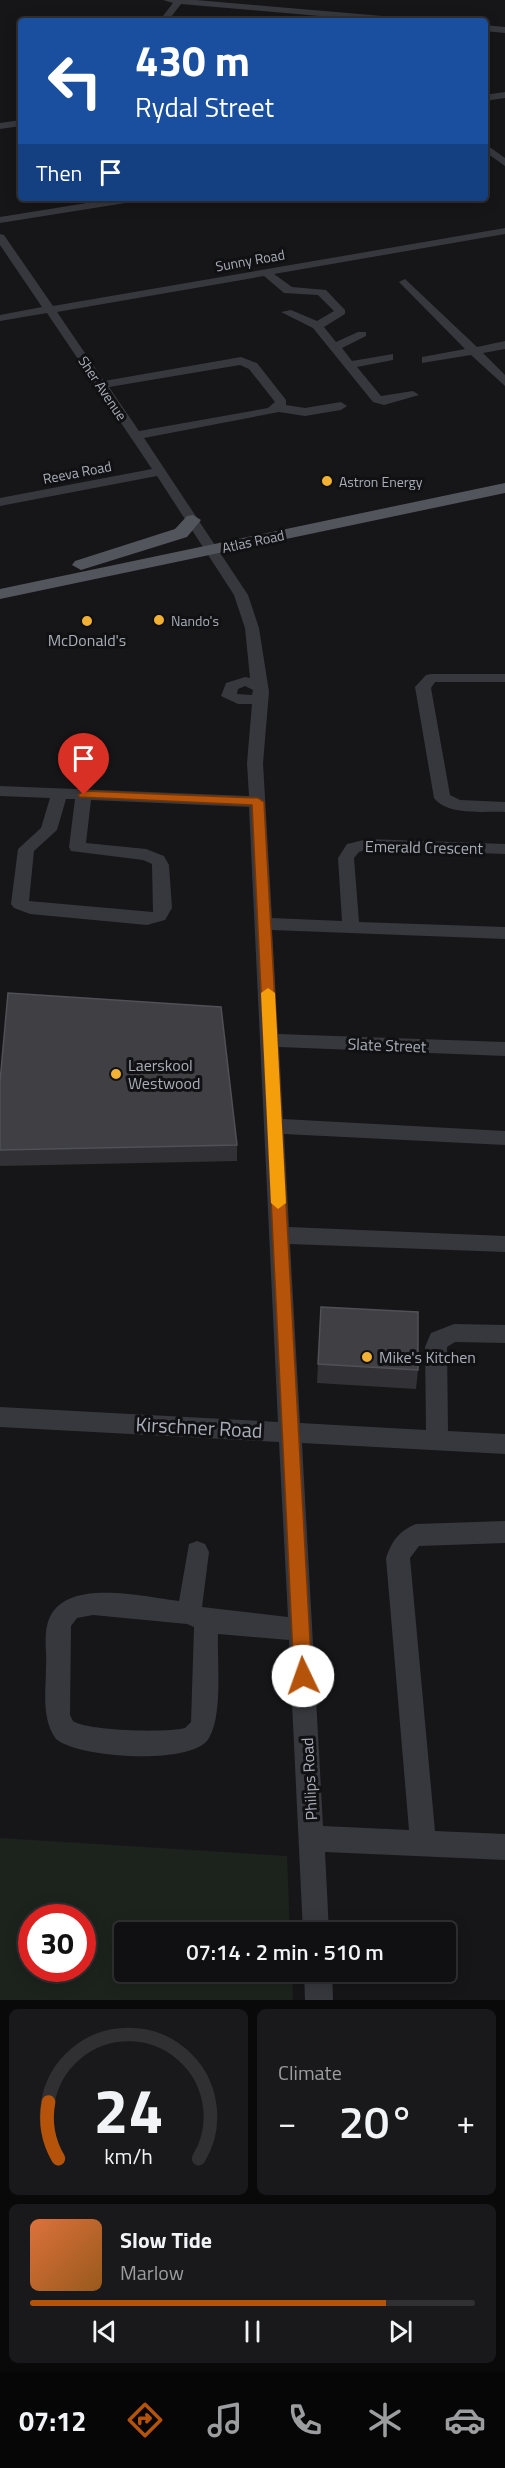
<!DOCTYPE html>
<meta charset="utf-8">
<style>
body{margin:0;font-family:"Titillium Web",sans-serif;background:#19191b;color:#f1f3f6;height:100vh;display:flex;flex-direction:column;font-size:22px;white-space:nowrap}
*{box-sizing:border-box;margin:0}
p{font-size:20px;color:#9c9d9f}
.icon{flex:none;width:33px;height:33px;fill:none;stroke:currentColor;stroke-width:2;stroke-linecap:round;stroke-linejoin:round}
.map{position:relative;height:2000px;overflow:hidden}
.side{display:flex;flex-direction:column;gap:9px;padding:9px;background:#09090a;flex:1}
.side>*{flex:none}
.guide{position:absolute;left:18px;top:18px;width:470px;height:183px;border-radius:6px;box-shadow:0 3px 15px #0003,0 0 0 2px #303032;background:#1a4fa0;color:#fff;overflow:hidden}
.speed{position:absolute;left:18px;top:1904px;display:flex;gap:12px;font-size:30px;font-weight:700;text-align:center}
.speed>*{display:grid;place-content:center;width:78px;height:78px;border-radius:50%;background:#101012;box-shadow:0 3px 15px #0003,0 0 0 2px #303032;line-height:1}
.speed .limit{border:9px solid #d22;background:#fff;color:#111}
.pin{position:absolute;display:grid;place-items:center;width:51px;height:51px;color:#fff;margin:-62px -26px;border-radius:50% 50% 50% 0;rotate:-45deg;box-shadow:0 0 6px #0007}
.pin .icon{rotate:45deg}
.me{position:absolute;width:66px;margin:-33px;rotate:357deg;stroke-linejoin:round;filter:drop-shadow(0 0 4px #0008)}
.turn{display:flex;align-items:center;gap:21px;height:126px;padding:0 18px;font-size:27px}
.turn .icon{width:78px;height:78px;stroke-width:2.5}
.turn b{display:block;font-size:42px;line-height:51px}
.then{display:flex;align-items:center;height:57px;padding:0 18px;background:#0003;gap:12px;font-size:22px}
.big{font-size:45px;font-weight:600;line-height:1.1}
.side .card{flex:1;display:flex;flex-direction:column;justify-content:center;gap:9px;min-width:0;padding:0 21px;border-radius:9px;background:#19191b}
.side .dial{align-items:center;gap:0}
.dial svg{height:156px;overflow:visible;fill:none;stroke:#303032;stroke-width:7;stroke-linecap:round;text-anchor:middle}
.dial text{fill:#f1f3f6;stroke:none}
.song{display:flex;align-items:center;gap:18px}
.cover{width:72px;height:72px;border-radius:9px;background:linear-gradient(135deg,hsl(20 70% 55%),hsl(30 70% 35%))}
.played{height:6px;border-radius:3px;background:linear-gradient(90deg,#b45309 80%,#303032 80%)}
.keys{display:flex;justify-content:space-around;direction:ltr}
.heat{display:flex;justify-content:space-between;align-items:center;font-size:33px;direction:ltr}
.side .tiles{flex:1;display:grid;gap:9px;grid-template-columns:1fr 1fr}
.card:last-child{grid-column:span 2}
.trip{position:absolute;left:114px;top:1922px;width:342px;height:60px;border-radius:6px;background:#101012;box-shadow:0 3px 15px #0003,0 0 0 2px #303032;font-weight:600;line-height:60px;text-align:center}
.tabs{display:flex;height:96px;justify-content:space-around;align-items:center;background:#060607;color:#9c9d9f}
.tabs .icon{width:42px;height:42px}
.tabs .active{color:#b45309}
.tabs b{font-size:27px;color:#f1f3f6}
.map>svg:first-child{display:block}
.green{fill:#1c231d;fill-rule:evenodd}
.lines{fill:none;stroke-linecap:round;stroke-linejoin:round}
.minor{fill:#37383d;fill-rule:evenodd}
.major{fill:#53555c;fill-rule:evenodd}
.wall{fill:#323236}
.building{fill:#3f3f44;stroke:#4f5156;stroke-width:1.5}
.route{fill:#b45309;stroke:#753606;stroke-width:1.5}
.slow{fill:#f59e0b}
.poi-dot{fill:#f2b134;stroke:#111113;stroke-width:2}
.labels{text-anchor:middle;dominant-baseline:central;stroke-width:6;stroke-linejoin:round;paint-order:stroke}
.far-street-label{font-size:14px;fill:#a8adb8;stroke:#111113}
.far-poi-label{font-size:14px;fill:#a8adb8;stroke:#111113;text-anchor:start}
.poi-label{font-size:16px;fill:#a8adb8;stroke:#111113;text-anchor:start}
.street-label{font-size:16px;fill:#a8adb8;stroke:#111113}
.near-street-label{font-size:20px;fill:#a8adb8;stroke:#111113}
</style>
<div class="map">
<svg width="505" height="2000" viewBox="0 0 505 2000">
<rect width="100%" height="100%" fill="#161618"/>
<path class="green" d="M 0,1838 L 287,1856 L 290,1932 L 124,1932 L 124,1971 L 292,1971 L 293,2000 L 0,2000 ZM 32,1917 L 82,1917 L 82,1968 L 32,1968 Z"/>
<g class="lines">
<path class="minor" d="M 163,0 L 196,0 L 406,18 L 410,21 L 376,21 L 181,4 L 168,21 L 159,21 L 173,3 Z
M 484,25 L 505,27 L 505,33 L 484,31 Z
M 505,92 L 505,98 L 484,101 L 484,95 Z
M 21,120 L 21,126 L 0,129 L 0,123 Z
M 484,143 L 505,158 L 505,166 L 484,151 Z
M 118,198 L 143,198 L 138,201 L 0,223 L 0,217 Z
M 505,228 L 505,234 L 274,274 L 292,287 L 326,290 L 345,310 L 345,314 L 324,327 L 336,342 L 358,332 L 366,332 L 366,336 L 342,348 L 352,361 L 393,354 L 393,360 L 357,367 L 381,396 L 413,391 L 419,395 L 384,405 L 373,402 L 313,328 L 281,312 L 291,310 L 317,321 L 334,311 L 318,295 L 284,293 L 264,276 L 57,312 L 104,381 L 241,357 L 257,363 L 286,400 L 286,405 L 305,408 L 341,402 L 347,406 L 341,410 L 305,416 L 279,412 L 144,438 L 248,595 L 259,628 L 269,692 L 263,763 L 272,918 L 342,921 L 338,858 L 347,844 L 368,839 L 505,844 L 505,854 L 368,849 L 359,852 L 354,858 L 359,922 L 505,927 L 505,939 L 272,930 L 278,1034 L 505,1042 L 505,1056 L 279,1047 L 283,1119 L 505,1131 L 505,1145 L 284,1134 L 289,1227 L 505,1236 L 505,1252 L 290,1244 L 300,1423 L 426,1430 L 425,1347 L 431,1333 L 454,1324 L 505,1325 L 505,1343 L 455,1342 L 447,1347 L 448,1431 L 505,1434 L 505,1454 L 302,1443 L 323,1826 L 409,1830 L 386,1558 C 392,1541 399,1531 416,1524 L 505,1521 L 505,1543 L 419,1546 L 410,1558 L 435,1831 L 505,1834 L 505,1860 L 325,1852 L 329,1932 L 303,1932 L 289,1640 L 218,1634 C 217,1662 223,1714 209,1738 C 194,1766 77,1758 56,1739 C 41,1718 46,1691 46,1667 C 47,1654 44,1638 47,1626 C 58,1575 142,1597 179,1601 L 189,1544 L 197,1541 L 205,1544 L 209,1552 L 202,1607 L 288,1617 L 279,1442 L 0,1427 L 0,1407 L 278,1422 L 249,807 L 91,800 L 86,843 L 146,849 L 164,856 L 169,865 L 172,908 L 165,920 L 147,925 L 30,914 L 14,908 L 11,904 L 18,849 L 41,828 L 50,798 L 0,796 L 0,786 L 249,796 L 247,763 L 252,704 L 238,704 L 221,696 L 226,683 L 245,677 L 250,678 L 245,628 L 234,595 L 157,476 L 0,506 L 0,498 L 152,469 L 47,313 L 0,321 L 0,315 L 42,307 L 0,245 L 0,234 L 4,235 L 53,306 ZM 240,365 L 249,369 L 275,402 L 268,408 L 139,431 L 109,387 ZM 245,686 L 253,690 L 252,695 L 237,694 L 238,689 ZM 66,799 L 75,799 L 69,847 L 71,851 L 143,860 L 152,864 L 153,912 L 29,901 L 34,851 L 57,830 ZM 93,1615 L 187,1624 L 194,1627 L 191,1722 L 185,1728 C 168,1733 86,1731 73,1721 L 70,1715 L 71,1626 L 77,1618 Z
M 405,279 L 477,347 L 505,341 L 505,349 L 483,353 L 505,375 L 505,386 L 471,355 L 422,363 L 422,357 L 465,349 L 401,284 L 399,282 Z
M 431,674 L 505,674 L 505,682 L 435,682 L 431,688 L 450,795 L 460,800 L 505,802 L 505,812 C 484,811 448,816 434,798 L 415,687 L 426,675 Z
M 304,1971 L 332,1971 L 333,2000 L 305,2000 Z"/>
<path class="major" d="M 505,483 L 505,493 L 0,599 L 0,589 Z
M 193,515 L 201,520 L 187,537 L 81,570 L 72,565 L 75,561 L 175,529 L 187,516 Z"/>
</g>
<path class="wall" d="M 0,1082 L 237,1145 L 237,1161 L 0,1166 Z
M 321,1307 L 418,1370 L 416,1389 L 317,1383 Z"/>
<path class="building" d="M 8,993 L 221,1007 L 237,1145 L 0,1150 L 0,1082 Z
M 321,1307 L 418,1312 L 418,1370 L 318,1364 Z"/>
<path class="route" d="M 84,791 L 258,798 L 264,802 L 312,1676 L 310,1682 L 303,1685 L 296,1682 L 294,1676 L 252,805 L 80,797 L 78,795 Z"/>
<path class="slow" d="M 268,988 L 275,993 L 286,1203 L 278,1209 L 271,1203 L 261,993 Z"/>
<g class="poi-dot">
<circle cx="327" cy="481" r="6"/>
<circle cx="159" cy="620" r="6"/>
<circle cx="87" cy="621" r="6"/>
<circle cx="116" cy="1074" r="6"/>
<circle cx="367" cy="1357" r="6"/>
</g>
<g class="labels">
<g class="far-street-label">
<text transform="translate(250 260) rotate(-10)">Sunny Road</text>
<text transform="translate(103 388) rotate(56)">Sher Avenue</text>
<text transform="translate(77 472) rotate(-11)">Reeva Road</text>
<text transform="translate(253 541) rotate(-12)">Atlas Road</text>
</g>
<g class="far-poi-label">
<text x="339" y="481">Astron Energy</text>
<text x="171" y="620">Nando's</text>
</g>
<g class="poi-label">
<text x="87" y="640" text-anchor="middle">McDonald's</text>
<text x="128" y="1065">Laerskool<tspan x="128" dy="18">Westwood</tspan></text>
<text x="379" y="1357">Mike's Kitchen</text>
</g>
<g class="street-label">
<text transform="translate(424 847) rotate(1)">Emerald Crescent</text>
<text transform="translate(387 1045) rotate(2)">Slate Street</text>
<text transform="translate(309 1779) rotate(-93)">Philips Road</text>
</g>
<g class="near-street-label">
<text transform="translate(199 1427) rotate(3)">Kirschner Road</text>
</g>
</g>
</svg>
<div class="speed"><div class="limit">30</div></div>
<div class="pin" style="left:84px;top:795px;background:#d93025"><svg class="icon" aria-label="arrive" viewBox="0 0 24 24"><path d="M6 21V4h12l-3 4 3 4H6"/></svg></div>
<svg class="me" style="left:303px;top:1676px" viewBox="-20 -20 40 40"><circle r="19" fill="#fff"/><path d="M0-13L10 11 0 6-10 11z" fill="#b45309"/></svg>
<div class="trip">07:14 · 2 min · 510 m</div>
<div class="guide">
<div class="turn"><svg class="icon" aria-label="left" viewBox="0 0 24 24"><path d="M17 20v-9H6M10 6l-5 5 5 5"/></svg><div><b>430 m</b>Rydal Street</div></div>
<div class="then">Then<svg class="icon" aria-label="arrive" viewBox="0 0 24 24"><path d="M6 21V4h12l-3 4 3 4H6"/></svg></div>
</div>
</div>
<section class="side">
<div class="tiles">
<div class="card dial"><svg viewBox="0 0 100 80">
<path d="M14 69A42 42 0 1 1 86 69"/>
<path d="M14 69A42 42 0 0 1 9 40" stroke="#b45309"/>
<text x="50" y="56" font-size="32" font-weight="700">24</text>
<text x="50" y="72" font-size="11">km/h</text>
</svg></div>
<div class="card"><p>Climate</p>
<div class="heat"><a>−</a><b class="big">20°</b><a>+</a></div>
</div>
<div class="card">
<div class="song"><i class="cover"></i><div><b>Slow Tide</b><p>Marlow</p></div></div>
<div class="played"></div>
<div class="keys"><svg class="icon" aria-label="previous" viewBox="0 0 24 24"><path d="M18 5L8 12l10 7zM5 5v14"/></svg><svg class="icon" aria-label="pause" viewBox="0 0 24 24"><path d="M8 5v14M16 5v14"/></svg><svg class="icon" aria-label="next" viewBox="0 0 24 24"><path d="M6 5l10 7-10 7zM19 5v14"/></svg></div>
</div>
</div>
</section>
<nav class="tabs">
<b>07:12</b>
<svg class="icon active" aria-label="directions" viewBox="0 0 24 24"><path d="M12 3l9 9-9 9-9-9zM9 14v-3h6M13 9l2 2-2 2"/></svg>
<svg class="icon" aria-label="music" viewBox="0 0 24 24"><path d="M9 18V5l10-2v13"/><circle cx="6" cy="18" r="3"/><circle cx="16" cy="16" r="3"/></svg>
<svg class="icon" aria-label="phone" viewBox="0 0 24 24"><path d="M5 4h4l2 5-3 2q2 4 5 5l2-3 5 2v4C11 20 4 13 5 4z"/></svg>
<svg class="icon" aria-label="climate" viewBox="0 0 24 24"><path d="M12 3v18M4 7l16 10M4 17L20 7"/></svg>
<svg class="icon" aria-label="car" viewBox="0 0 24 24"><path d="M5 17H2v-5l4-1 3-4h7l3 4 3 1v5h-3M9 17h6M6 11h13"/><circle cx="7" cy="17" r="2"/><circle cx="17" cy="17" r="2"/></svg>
</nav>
